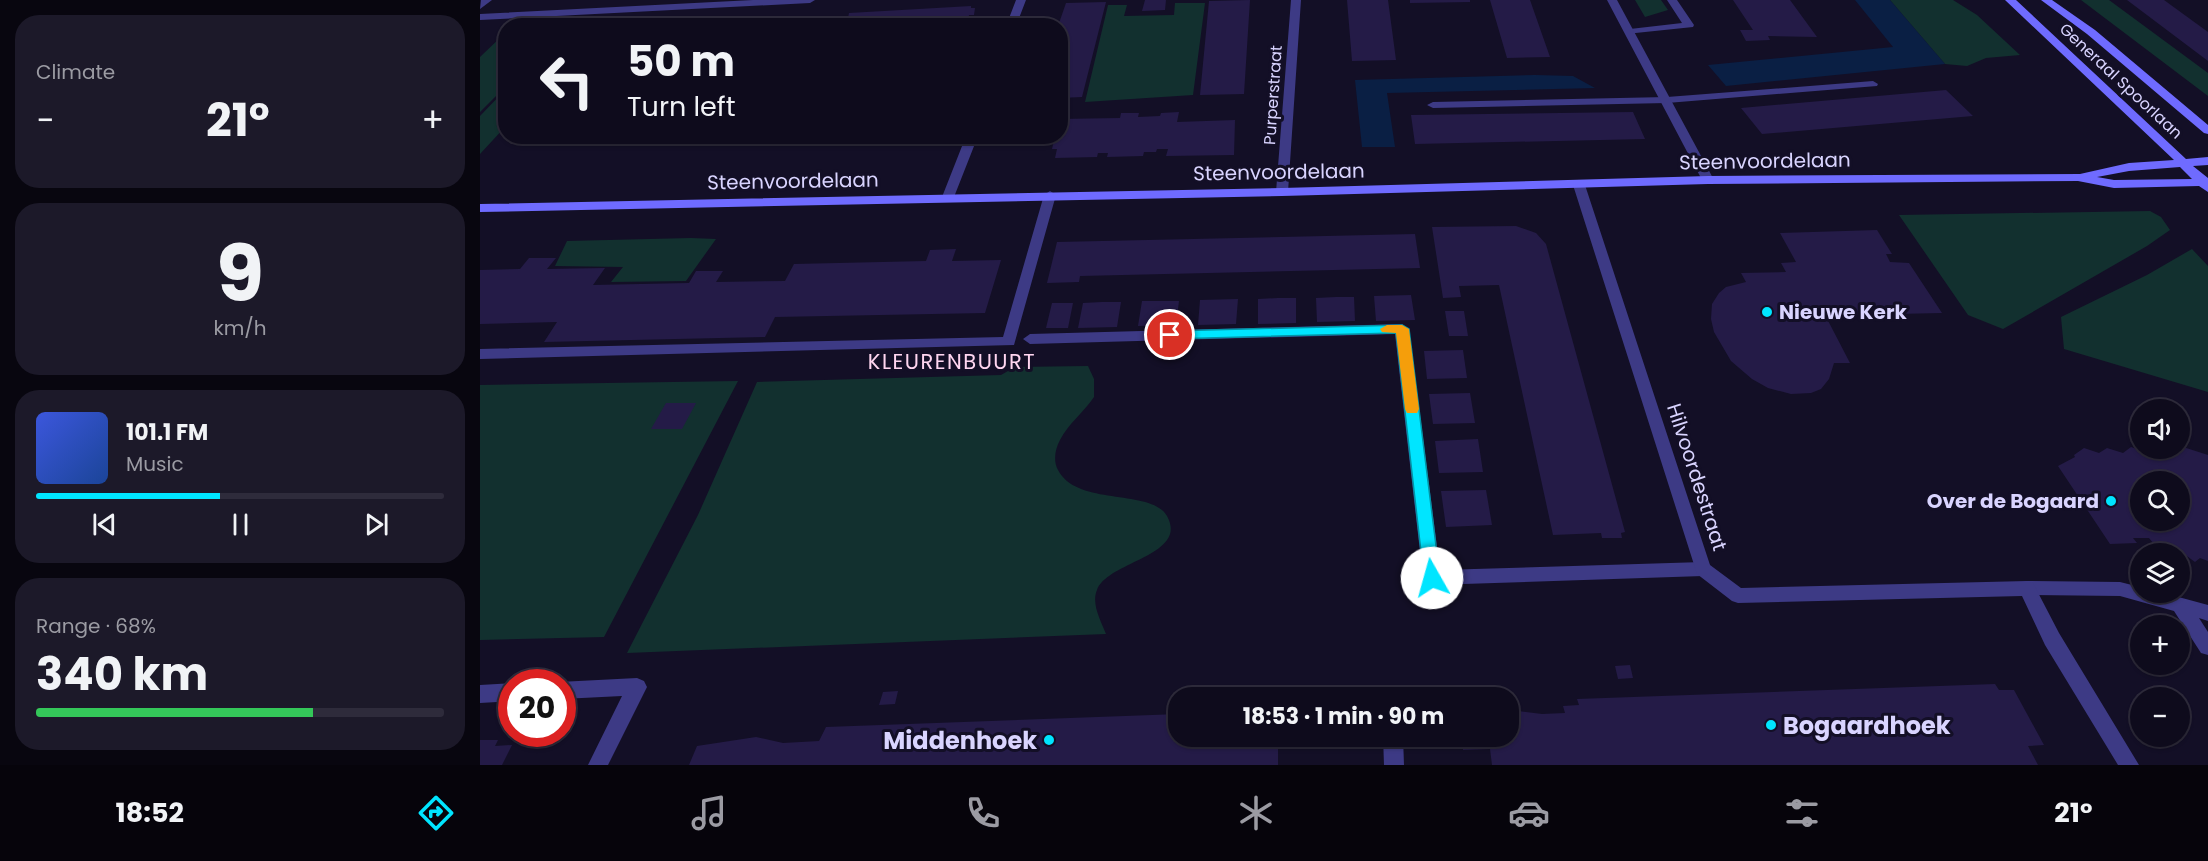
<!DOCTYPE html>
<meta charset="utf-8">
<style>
body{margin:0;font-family:Poppins,sans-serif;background:#1c1929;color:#f1f3f6;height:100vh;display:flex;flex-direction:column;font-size:22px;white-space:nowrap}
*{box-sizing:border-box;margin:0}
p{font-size:20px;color:#9b9ba3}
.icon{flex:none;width:33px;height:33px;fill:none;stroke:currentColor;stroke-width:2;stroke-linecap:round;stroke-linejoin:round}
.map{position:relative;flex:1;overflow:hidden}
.sheet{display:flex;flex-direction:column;gap:15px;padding:15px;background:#08060f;width:480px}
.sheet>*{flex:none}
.top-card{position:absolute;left:18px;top:18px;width:570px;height:126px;border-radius:24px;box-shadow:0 2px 4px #0004,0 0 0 2px #2e2b3b;background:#0e0b1c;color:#f1f3f6;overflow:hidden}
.tools{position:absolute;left:1650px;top:399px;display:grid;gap:12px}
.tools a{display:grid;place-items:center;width:60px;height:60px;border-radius:50%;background:#0e0b1c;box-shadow:0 2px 4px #0004,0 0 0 2px #2e2b3b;font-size:30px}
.speed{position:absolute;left:18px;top:669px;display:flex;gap:12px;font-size:30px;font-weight:700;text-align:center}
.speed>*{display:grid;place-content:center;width:78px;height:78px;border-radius:50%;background:#0e0b1c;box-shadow:0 2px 4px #0004,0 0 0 2px #2e2b3b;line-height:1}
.speed .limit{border:9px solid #d22;background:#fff;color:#111}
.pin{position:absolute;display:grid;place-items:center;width:51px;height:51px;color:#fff;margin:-26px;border:3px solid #fff;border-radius:50%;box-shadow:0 2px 6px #0007}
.me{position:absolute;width:66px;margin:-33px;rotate:353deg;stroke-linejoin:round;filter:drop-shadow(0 0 4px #0008)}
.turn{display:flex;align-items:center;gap:21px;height:126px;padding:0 30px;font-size:27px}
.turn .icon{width:78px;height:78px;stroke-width:2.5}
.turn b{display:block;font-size:42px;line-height:51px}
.big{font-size:45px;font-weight:700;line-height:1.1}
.sheet .widget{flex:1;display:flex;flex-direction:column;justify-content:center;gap:9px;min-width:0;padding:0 21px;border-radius:24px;background:#1c1929}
.sheet .dial{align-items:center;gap:0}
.dial b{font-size:78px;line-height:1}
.song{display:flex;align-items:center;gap:18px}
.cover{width:72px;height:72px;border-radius:9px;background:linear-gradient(135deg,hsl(230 70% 55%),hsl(220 70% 35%))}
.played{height:6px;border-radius:3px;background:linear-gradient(90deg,#00e5ff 45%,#2e2b3b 45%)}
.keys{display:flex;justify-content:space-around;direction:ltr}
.heat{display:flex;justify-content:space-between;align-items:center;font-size:33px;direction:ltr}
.charge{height:9px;border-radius:4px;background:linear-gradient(90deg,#34c759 68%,#2e2b3b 0)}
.trip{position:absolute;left:688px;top:687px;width:351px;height:60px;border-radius:24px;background:#0e0b1c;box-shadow:0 2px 4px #0004,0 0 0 2px #2e2b3b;font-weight:700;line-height:60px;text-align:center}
.dock{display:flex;height:96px;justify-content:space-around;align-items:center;background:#06040b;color:#9b9ba3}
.dock .icon{width:42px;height:42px}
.dock .selected{color:#00e5ff}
.dock b{font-size:27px;color:#f1f3f6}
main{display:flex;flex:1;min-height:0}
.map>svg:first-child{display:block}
.green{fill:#12302f}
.water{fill:#0a1f44}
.building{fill:#241b47;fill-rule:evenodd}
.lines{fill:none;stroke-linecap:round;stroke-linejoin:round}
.lane{fill:#3d3a85;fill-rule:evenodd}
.street{fill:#3d3a85;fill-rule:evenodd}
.secondary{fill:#6f6bff;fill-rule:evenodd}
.route{fill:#00e5ff;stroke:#0095a6;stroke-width:1.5}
.slow{fill:#f59e0b}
.poi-dot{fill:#00e5ff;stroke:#130f26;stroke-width:2}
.labels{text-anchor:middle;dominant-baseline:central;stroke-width:6;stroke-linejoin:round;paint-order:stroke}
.far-street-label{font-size:16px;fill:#d9d4ff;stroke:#130f26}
.street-label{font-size:20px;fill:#d9d4ff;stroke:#130f26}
.poi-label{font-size:20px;font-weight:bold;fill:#d9d4ff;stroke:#130f26;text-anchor:start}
.neighbourhood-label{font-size:21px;letter-spacing:1.5px;fill:#ffd6f0;stroke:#130f26}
.near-poi-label{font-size:24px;font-weight:bold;fill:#d9d4ff;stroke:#130f26;text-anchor:start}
</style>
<main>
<section class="sheet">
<div class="widget"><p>Climate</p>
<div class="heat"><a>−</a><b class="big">21°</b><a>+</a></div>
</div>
<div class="widget dial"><b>9</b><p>km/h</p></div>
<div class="widget">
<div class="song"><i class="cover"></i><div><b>101.1 FM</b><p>Music</p></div></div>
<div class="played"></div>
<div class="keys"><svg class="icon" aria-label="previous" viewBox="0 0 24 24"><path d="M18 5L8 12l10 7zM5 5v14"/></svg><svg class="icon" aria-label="pause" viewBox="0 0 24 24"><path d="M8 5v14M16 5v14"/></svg><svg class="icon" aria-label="next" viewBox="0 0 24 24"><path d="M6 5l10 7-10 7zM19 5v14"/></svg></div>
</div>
<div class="widget"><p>Range · 68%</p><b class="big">340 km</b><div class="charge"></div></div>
</section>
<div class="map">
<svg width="1728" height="765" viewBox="0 0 1728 765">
<rect width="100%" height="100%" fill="#130f26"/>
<path class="green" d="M 1155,0 L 1181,0 L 1188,10 L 1165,17 Z
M 1410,0 L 1473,0 L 1497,15 L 1540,55 L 1506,58 L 1487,66 L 1465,64 Z
M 1601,0 L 1629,0 L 1728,73 L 1728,96 Z
M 695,3 L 725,3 L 713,95 L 605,102 L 628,5 L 647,5 L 644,16 L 694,15 Z
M 23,35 L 25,35 L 25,87 L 0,112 L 0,57 Z
M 25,90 L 25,127 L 0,154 L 0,116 Z
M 1670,211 L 1681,217 L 1690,230 L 1667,246 L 1523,329 L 1488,315 L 1419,215 Z
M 211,238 L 236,239 L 206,281 L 131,282 L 143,267 L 75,266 L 87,241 Z
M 1712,249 L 1728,266 L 1728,392 L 1584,349 L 1581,317 L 1667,275 Z
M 608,366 L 614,379 L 614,397 C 604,412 588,424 580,440 C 575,449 573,461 578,470 C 597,507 671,488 687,516 C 709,556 628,561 617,590 C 611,604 621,621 626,634 L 147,653 L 218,515 L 277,382 L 521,375 L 535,367 Z
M 258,381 L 124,637 L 0,640 L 0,385 Z"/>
<path class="water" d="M 1375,0 L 1410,0 L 1465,64 L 1246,86 L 1228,65 L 1413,47 Z
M 1055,75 L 1093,76 L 1115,88 L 907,93 L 915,147 L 882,147 L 875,80 Z"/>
<path class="building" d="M 665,0 L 686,0 L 685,10 L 662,11 Z
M 770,0 L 764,94 L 720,95 L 729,1 Z
M 867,0 L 908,0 L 916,60 L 872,61 Z
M 930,0 L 990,0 L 990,2 L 930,3 Z
M 1010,0 L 1050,0 L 1070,57 L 1027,58 Z
M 1253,0 L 1310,0 L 1337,37 L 1288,36 L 1290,40 L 1266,41 L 1260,30 L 1273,30 Z
M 1647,0 L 1684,0 L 1728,32 L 1728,61 Z
M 626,2 L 602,97 L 580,98 L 580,26 L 578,26 L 586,3 Z
M 491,6 L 491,8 L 495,8 L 494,15 L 489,15 L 487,24 L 484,26 L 446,26 L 447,23 L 405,26 L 261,26 L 261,24 L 368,18 L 369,13 Z
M 1466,90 L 1493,116 L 1282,134 L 1261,108 Z
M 699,112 L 697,122 L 755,120 L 754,155 L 686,156 L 688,149 L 677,149 L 676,152 L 664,152 L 663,156 L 627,157 L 628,153 L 618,153 L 617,157 L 575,158 L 577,149 L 572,149 L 575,136 L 580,136 L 580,119 L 640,118 L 641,113 L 659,113 L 658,117 L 680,116 L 681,113 Z
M 1153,112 L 1165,139 L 935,144 L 931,115 Z
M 49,136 L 221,136 L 218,141 L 42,144 Z
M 241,136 L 368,136 L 368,138 L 238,141 Z
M 1036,226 L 1056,233 L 1066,244 L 1145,532 L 1141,533 L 1142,538 L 1122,538 L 1121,533 L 1073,535 L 1019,285 L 979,286 L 981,297 L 963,298 L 952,227 Z
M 1397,230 L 1412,254 L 1406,254 L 1410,262 L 1429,263 L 1462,313 L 1369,315 L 1367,311 L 1343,311 L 1370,363 L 1354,363 L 1349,379 L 1341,389 L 1331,393 L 1311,394 L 1288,388 L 1272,379 L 1251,361 L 1234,332 L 1231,319 L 1232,304 L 1239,293 L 1246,287 L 1266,282 L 1261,273 L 1306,272 L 1301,263 L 1316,262 L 1300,233 Z
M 935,234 L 940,268 L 600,276 L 599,282 L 567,283 L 577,242 Z
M 476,249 L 472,261 L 521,260 L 505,313 L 295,317 L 285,337 L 64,342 L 77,322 L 0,324 L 0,270 L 40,269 L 49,258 L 76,258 L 67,269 L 125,268 L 113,285 L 209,283 L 216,271 L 243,271 L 236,282 L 305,281 L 314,264 L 446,261 L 450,250 Z
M 931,295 L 935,320 L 896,321 L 894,296 Z
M 856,297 L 874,297 L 875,321 L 837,322 L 836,298 Z
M 798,298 L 816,298 L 816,323 L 778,324 L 778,299 Z
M 758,299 L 756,324 L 718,325 L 720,300 Z
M 662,301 L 699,301 L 696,325 L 658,326 Z
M 622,302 L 641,302 L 637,327 L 598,328 L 603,303 Z
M 572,303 L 593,303 L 588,328 L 566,328 Z
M 965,311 L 984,311 L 988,336 L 969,336 Z
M 983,350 L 987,378 L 947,379 L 944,351 Z
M 990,393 L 995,423 L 953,424 L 949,394 Z
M 186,403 L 216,403 L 202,429 L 171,429 Z
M 998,439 L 1003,472 L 959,473 L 955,441 Z
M 1700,446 L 1728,455 L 1728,561 L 1720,558 L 1715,562 L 1700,551 L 1673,543 L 1669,538 L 1653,538 L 1657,543 L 1630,544 L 1578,466 L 1595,457 L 1594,455 L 1604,448 L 1619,453 L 1627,448 L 1643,453 L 1651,447 L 1666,452 L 1671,448 L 1690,451 L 1700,448 ZM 1660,482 L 1700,482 L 1700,520 L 1660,520 Z
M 1006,490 L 1012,525 L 966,527 L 961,491 Z
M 1150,665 L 1153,678 L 1138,679 L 1135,666 Z
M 1515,684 L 1519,690 L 1534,690 L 1564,745 L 1548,746 L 1558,765 L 1012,765 L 1010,749 L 983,750 L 982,736 L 1029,736 L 1029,710 L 1062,714 L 1085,713 L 1083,706 L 1099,705 L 1097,699 Z
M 418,691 L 415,704 L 399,705 L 403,692 Z
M 699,714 L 699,736 L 798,736 L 798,765 L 209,765 L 217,746 L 276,737 L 303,743 L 339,741 L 346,727 Z
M 0,740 L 18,740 L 15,746 L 32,745 L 22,765 L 0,765 Z"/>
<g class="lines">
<path class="lane" d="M 1187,0 L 1197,0 L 1214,25 L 1213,27 L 1146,34 L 1146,30 L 1150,29 L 1202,23 Z
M 1393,81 L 1398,84 L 1397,86 L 1187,103 L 953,108 L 947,105 L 953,102 L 1187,97 Z
M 570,191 L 576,195 L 534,345 L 0,359 L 0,349 L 523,337 L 564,195 Z
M 922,324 L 929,329 L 960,570 L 1223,562 L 1229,564 L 1232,569 L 1229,574 L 1223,576 L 952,585 L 946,583 L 943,578 L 915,334 L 550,344 L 543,339 L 550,334 Z
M 1547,581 L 1640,582 L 1660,587 L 1660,592 L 1680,592 L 1728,605 L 1728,621 L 1719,618 L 1728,632 L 1728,655 L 1721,653 L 1694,611 L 1640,596 L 1547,595 L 1541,593 L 1538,588 L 1541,583 Z"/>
<path class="street" d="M 12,0 L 0,9 L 1,0 Z
M 273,0 L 335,0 L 330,3 L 0,20 L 0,14 Z
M 536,0 L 546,0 L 536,26 L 526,26 Z
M 811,0 L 821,0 L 808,192 L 802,196 L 796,192 Z
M 1127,0 L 1137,0 L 1234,180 L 1232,183 L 1228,184 L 1222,180 Z
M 486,136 L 498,136 L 474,197 L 472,200 L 464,200 L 462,197 Z
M 1099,181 L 1105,185 L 1230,565 L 1261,588 L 1547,581 L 1553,583 L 1579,633 L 1659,765 L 1638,765 L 1565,645 L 1542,596 L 1258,603 L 1252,601 L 1217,574 L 1093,185 Z
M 157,678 L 164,681 L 167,687 L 128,765 L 108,765 L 142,696 L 82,699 L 82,682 L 79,682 Z
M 32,683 L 32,701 L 0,703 L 0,685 Z
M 903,736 L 923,736 L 924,765 L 904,765 Z"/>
<path class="secondary" d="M 1525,0 L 1536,0 L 1706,159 L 1728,157 L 1728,165 L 1713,166 L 1728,178 L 1728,192 L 1719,186 L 1634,188 L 1598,181 L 1228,184 L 802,196 L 0,212 L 0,204 L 802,188 L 1228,176 L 1600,174 L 1649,163 L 1694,160 ZM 1700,167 L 1712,179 L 1634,180 L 1617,177 L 1649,171 Z
M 1561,0 L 1572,0 L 1615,30 L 1728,125 L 1728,134 L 1724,133 L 1607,34 Z"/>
</g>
<path class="route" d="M 922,325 L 929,329 L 960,578 L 957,583 L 952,585 L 946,583 L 944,578 L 916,333 L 690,339 L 684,335 L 690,331 Z"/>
<path class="slow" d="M 907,325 L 922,325 L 929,329 L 939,409 L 937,413 L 927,413 L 925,409 L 916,333 L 902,332 L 900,329 Z"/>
<g class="poi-dot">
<circle cx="1287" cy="312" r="6"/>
<circle cx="1631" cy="501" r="6"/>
<circle cx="1291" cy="725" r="6"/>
<circle cx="569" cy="740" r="6"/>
</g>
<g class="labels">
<g class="far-street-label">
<text transform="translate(1641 81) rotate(43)">Generaal Spoorlaan</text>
<text transform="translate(793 95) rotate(-86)">Purperstraat</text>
</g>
<g class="street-label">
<text transform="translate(1285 161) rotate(-1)">Steenvoordelaan</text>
<text transform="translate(799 172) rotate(-1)">Steenvoordelaan</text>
<text transform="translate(313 181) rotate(-1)">Steenvoordelaan</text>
<text transform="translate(1217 477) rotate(72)">Hilvoordestraat</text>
</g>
<g class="poi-label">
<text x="1299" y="312">Nieuwe Kerk</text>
<text x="1619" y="501" text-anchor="end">Over de Bogaard</text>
</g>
<g class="neighbourhood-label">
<text x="472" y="361">KLEURENBUURT</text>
</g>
<g class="near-poi-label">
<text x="1303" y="725">Bogaardhoek</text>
<text x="557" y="740" text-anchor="end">Middenhoek</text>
</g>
</g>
</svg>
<div class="tools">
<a><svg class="icon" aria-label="sound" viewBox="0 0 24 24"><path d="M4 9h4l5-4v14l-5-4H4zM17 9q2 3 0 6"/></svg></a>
<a><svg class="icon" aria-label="search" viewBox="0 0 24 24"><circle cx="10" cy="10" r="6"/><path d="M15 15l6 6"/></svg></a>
<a><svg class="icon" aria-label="layers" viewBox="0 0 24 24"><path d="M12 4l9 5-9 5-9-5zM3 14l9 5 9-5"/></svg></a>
<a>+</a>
<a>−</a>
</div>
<div class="speed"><div class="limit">20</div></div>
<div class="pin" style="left:690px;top:335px;background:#d93025"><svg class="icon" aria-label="arrive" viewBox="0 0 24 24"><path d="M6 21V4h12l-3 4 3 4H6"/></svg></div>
<svg class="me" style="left:952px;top:578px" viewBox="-20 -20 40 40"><circle r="19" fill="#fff"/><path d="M0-13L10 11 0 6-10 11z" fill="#00e5ff"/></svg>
<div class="trip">18:53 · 1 min · 90 m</div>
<div class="top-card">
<div class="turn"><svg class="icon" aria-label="left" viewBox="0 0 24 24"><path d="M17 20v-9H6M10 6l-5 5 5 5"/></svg><div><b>50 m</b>Turn left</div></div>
</div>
</div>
</main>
<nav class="dock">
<b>18:52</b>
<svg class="icon selected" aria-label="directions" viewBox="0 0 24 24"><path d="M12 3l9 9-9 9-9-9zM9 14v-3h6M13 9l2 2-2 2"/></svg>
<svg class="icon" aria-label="music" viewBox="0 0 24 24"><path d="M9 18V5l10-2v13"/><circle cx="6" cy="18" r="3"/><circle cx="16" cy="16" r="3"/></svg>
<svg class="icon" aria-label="phone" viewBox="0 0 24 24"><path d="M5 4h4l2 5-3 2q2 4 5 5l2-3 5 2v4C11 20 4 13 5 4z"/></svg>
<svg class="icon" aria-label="climate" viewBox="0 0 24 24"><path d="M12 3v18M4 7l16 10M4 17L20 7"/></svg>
<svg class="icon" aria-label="car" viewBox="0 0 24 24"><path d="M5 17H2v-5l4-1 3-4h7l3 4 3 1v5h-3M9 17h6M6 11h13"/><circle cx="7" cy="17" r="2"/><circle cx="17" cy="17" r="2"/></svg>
<svg class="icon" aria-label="filters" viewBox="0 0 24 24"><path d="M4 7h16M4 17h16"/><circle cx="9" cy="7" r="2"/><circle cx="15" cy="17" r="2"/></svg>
<b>21°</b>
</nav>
